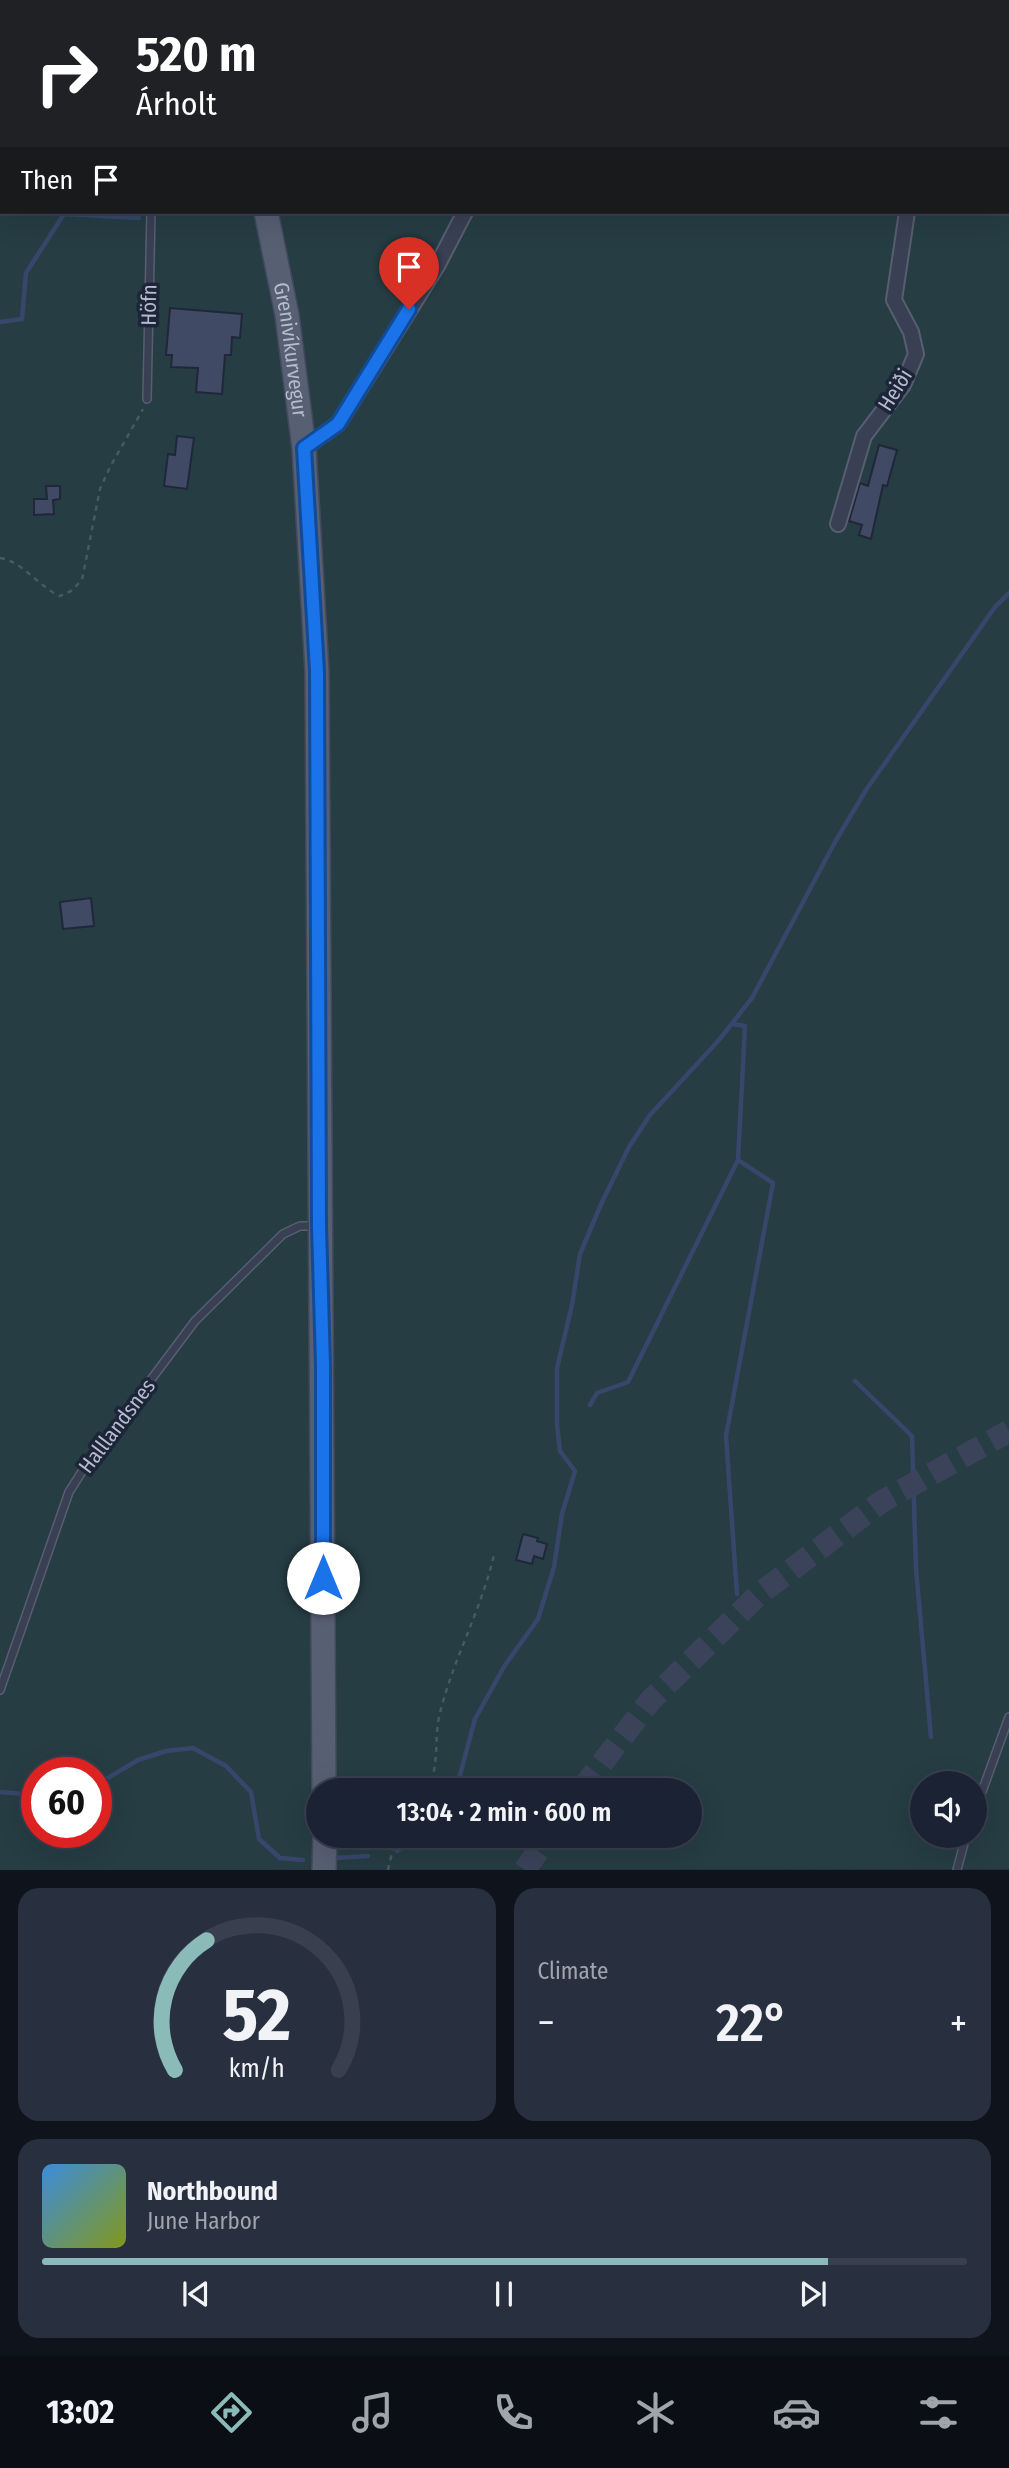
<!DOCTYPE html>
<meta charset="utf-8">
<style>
body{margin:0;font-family:"Fira Sans Condensed",sans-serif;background:#282f3f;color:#f1f3f6;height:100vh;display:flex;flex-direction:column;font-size:26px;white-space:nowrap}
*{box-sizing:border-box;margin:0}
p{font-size:23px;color:#a0a4ac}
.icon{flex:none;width:38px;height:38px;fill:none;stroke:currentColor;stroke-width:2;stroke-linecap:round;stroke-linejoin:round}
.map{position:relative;height:1870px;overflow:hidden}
.details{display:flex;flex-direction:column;gap:18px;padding:18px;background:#0f131c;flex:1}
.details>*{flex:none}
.banner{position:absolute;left:0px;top:0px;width:1010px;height:214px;box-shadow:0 7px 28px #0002,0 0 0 2px #393f4e;background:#202124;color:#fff;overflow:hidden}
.controls{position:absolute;left:910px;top:1771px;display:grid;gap:14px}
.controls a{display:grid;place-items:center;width:77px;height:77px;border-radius:50%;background:#1b2233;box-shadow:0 7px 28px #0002,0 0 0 2px #393f4e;font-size:35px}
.speed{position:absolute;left:21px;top:1757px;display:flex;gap:14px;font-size:35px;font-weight:700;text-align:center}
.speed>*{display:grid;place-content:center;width:91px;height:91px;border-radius:50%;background:#1b2233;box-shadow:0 7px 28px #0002,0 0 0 2px #393f4e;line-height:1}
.speed .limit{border:10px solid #d22;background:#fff;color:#111}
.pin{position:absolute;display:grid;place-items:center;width:60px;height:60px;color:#fff;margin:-72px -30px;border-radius:50% 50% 50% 0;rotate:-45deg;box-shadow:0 0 7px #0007}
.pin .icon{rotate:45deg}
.me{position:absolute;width:77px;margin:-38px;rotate:0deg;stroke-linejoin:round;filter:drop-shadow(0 0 5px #0008)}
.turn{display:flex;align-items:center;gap:24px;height:147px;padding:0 21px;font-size:32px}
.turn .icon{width:91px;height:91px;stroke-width:2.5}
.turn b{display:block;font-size:49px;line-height:60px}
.then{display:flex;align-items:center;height:66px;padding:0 21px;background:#0003;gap:14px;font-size:26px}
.big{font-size:52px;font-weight:600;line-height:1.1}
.details .tile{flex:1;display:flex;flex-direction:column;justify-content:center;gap:10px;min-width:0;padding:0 24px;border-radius:21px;background:#282f3f}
.details .dial{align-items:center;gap:0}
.dial svg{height:182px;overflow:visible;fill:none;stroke:#393f4e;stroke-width:7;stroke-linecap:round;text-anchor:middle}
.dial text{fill:#f1f3f6;stroke:none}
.song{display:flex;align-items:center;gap:21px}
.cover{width:84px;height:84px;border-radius:10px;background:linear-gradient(135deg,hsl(210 70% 55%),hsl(70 70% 35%))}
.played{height:7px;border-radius:4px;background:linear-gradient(90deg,#8bbbb9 85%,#393f4e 85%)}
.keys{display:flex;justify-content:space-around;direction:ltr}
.heat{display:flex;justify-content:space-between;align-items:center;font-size:38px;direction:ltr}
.details .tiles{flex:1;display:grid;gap:18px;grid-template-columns:1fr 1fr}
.tile:last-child{grid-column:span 2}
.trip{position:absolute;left:306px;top:1778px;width:396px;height:70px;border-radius:35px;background:#1b2233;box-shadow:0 7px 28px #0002,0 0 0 2px #393f4e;font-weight:600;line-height:70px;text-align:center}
.tabs{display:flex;height:112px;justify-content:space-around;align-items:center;background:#0b0e14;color:#a0a4ac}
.tabs .icon{width:49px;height:49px}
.tabs .active{color:#8bbbb9}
.tabs b{font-size:32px;color:#f1f3f6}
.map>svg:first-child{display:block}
.green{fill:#263d44;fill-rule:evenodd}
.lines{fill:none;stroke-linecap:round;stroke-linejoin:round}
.stream{stroke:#37476c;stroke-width:4.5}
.building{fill:#404a64;stroke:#20273a;stroke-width:2}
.trunk-tunnel{stroke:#3a4359;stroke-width:23;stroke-dasharray:23 11;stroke-linecap:butt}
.service-casing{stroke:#575e70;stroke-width:10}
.minor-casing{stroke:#575e70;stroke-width:18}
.primary-casing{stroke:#43495c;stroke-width:26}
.path{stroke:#455a61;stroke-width:2.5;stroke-dasharray:5 5;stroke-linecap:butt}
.service{stroke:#394053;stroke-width:7}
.minor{stroke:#394053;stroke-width:14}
.primary{stroke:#575f73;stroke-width:23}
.route-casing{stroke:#114b97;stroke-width:18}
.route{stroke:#1a73e8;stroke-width:12}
.labels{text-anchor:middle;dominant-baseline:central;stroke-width:7;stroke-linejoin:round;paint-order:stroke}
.street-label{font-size:21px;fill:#b6bccd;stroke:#1d2538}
</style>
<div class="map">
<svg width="1009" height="1870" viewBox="0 0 1009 1870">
<rect width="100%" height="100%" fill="#242e44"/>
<path class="green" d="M 0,0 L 1009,0 L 1009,1869 L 0,1870 ZM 2,2 L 1008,2 L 1008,212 L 2,212 ZM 37,1773 L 96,1773 L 96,1832 L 37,1832 ZM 922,1783 L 975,1783 L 975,1836 L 922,1836 ZM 318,1790 L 690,1790 L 690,1836 L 318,1836 Z"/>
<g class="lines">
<path class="stream" d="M 0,322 L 22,319 L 26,273 L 64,214 L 139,218
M 855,1381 L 912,1436 L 916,1569 L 931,1737
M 590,1405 L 597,1393 L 628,1382 L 738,1160 L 745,1026 L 732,1024
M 737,1594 L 726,1436 L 773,1183 L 738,1160
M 96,1785 L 138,1760 L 166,1751 L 193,1748 L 226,1766 L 251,1792 L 259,1839 L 280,1858 L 303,1860
M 456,1790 L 475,1719 L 505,1665 L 538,1619 L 554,1567 L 562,1514 L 575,1471 L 560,1451 L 557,1425 L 557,1368 L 572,1305 L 580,1254 L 602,1202 L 629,1147 L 650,1115 L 719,1040 L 752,998 L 835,842 L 866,790 L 995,607 L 1009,593
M 0,1792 L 37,1795
M 397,1851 L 419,1836
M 335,1858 L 368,1856"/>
</g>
<path class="building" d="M 170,308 L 242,314 L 240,338 L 232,337 L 231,355 L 225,355 L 222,394 L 196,392 L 198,368 L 171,367 L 172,355 L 166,355 Z
M 177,436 L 194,438 L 187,489 L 164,486 L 168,454 L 175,455 Z
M 879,445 L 897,450 L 887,486 L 883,485 L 871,539 L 859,535 L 862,525 L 849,521 L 860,483 L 868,486 Z
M 46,486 L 60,486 L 60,499 L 53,500 L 54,514 L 34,515 L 34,499 L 47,499 Z
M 91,898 L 94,926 L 63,929 L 60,902 Z
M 523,1534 L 538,1538 L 537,1541 L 547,1544 L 543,1559 L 534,1556 L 532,1564 L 516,1560 Z"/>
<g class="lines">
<path class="trunk-tunnel" d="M 581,1790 L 651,1700 L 758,1595 L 881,1502 L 1009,1431
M 525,1870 L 548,1836"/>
<defs>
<path id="service" d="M 147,399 L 151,212
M 0,1690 L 69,1492 L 83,1470 L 195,1321 L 283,1234 L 300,1226 L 319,1226
M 975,1811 L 1009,1717
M 957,1870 L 966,1836"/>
<path id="minor" d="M 855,0 L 856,2
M 567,2 L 568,0
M 304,448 L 338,424 L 437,266 L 465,212
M 838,524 L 864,436 L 903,385 L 916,354 L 911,332 L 894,300 L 907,212"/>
<g id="primary">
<path d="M 215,0 L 216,2"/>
<path id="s1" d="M 266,212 L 287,315 L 304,448 L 317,671 L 324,1790"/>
<path d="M 324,1870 L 325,1836"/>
</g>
</defs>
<use href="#service" class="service-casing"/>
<use href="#minor" class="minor-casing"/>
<use href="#primary" class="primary-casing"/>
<path class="path" d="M 0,558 C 22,561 39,587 60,596 L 71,591 L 82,580 L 100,489 L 110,467 L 143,409
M 426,1790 C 440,1771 434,1740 439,1717 C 452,1661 481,1611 494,1555
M 388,1870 L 396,1836"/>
<use href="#service" class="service"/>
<use href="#minor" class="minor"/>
<use href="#primary" class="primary"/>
</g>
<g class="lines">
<defs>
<path id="route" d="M 323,1578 L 323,1365 L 319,1226 L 317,671 L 304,448 L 338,424 L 409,309"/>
</defs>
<use href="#route" class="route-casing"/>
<use href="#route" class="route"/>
</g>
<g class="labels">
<g class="street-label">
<text transform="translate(149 305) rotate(-89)">Höfn</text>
<text stroke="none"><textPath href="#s1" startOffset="140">Grenivíkurvegur</textPath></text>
<text transform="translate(895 390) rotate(-58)">Heiði</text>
<text transform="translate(117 1426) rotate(-53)">Halllandsnes</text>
</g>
</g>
</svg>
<div class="controls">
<a><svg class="icon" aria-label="sound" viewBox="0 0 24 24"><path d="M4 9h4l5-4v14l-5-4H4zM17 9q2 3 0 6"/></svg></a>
</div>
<div class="speed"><div class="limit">60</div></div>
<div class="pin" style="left:409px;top:309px;background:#d93025"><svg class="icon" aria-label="arrive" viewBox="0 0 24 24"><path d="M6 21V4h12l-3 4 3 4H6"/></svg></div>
<svg class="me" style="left:323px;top:1578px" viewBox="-20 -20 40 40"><circle r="19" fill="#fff"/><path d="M0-13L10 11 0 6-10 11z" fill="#1a73e8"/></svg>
<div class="trip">13:04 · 2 min · 600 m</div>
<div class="banner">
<div class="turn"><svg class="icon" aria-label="right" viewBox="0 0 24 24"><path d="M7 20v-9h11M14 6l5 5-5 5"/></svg><div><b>520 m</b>Árholt</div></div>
<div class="then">Then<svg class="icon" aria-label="arrive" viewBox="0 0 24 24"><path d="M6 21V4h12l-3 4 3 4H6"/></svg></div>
</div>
</div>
<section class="details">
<div class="tiles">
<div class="tile dial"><svg viewBox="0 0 100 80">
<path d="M14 69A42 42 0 1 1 86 69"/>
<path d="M14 69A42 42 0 0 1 28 12" stroke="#8bbbb9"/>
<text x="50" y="56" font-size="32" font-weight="700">52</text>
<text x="50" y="72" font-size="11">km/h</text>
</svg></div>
<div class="tile"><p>Climate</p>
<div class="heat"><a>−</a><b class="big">22°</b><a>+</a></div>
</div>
<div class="tile">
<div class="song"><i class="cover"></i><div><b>Northbound</b><p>June Harbor</p></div></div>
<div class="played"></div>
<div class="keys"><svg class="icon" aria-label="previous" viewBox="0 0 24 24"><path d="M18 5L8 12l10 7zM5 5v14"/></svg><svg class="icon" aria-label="pause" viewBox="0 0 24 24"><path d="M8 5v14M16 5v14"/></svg><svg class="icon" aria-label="next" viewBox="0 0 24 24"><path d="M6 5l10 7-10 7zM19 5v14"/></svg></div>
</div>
</div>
</section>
<nav class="tabs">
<b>13:02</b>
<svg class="icon active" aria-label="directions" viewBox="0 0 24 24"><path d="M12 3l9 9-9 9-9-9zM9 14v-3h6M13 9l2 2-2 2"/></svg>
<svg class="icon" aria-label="music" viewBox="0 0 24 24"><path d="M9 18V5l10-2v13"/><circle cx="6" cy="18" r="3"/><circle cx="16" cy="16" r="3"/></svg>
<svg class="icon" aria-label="phone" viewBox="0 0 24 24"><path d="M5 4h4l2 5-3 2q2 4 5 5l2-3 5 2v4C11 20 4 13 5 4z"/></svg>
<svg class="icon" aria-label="climate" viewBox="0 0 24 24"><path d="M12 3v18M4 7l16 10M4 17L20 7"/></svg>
<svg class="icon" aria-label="car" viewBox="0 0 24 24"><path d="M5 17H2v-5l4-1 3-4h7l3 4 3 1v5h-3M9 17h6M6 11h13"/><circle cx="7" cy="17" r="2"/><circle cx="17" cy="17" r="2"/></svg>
<svg class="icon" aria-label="filters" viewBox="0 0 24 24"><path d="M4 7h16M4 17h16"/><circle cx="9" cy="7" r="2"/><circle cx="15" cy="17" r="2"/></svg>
</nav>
